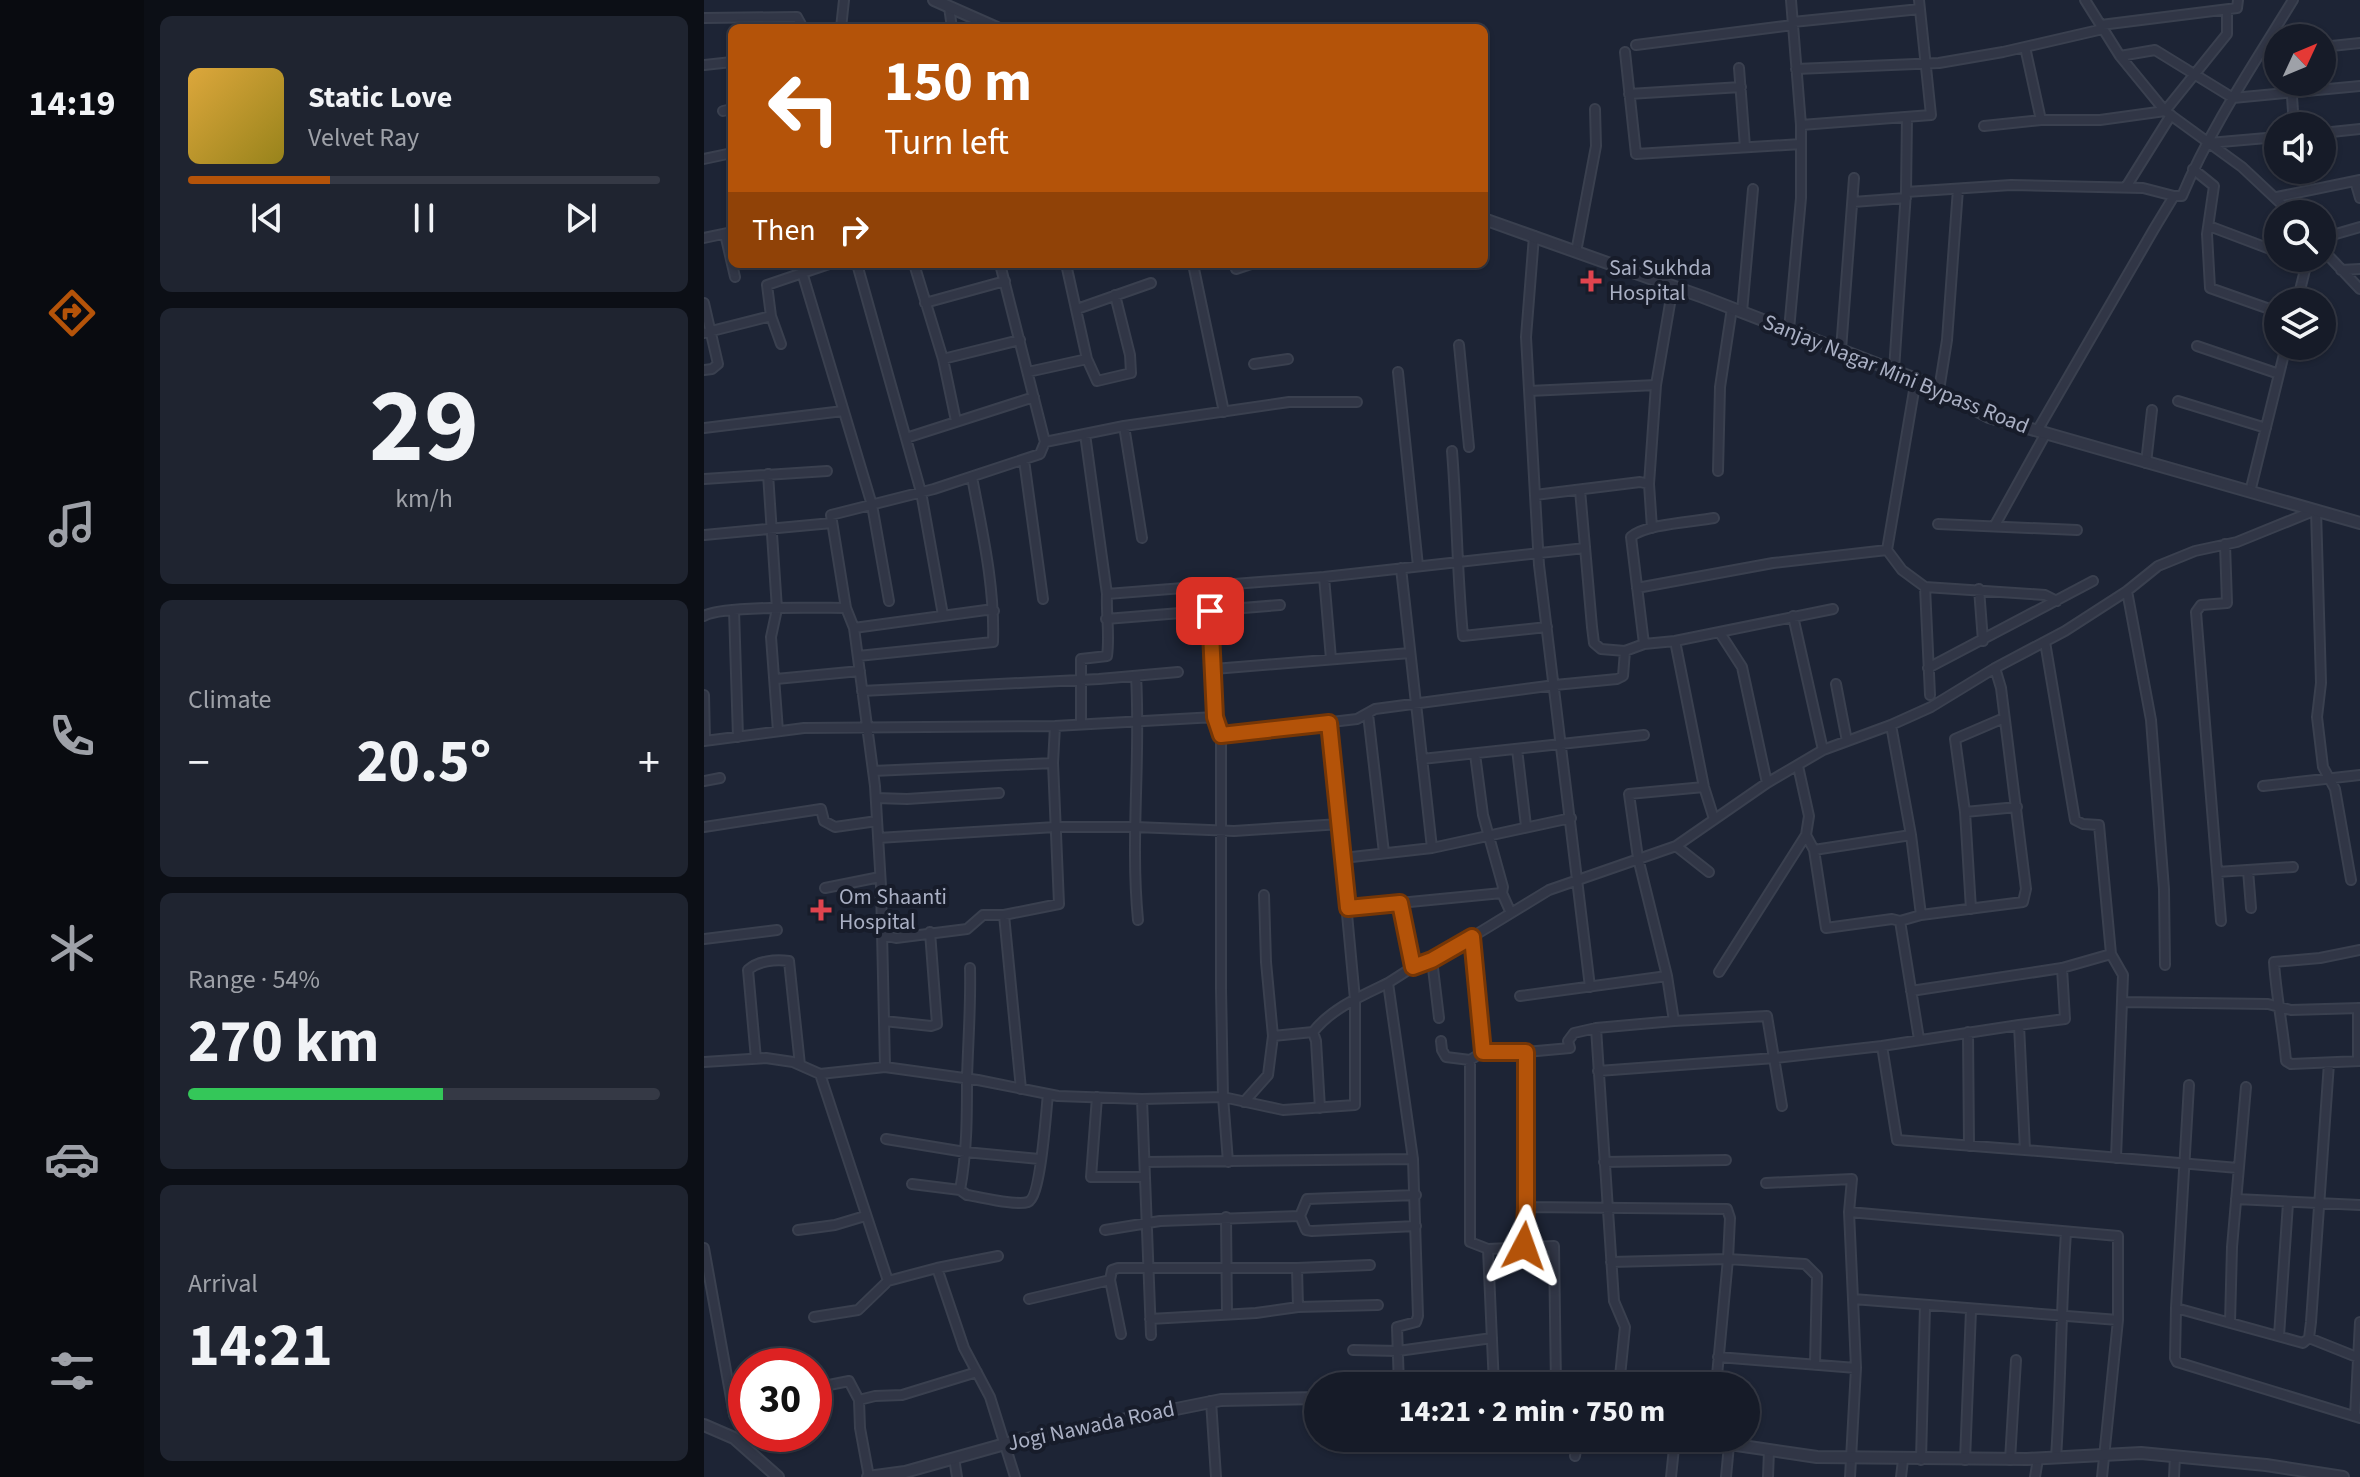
<!DOCTYPE html>
<meta charset="utf-8">
<style>
body{margin:0;font-family:"Source Sans 3",sans-serif;background:#1f2430;color:#f1f3f6;height:100vh;display:flex;flex-direction:column;font-size:30px;white-space:nowrap}
*{box-sizing:border-box;margin:0}
p{font-size:26px;color:#9ea1a8}
.icon{flex:none;width:44px;height:44px;fill:none;stroke:currentColor;stroke-width:2;stroke-linecap:round;stroke-linejoin:round}
.map{position:relative;flex:1;overflow:hidden}
.panel{display:flex;flex-direction:column;gap:16px;padding:16px;background:#0c0f16;width:560px}
.panel>*{flex:none}
.top-card{position:absolute;left:24px;top:24px;width:760px;height:244px;border-radius:12px;box-shadow:0 2px 6px #0004,0 0 0 2px #353945;background:#b45309;color:#fff;overflow:hidden}
.needle{width:52px;rotate:46deg}
.tools{position:absolute;left:1560px;top:24px;display:grid;gap:16px}
.tools a{display:grid;place-items:center;width:72px;height:72px;border-radius:50%;background:#161b28;box-shadow:0 2px 6px #0004,0 0 0 2px #353945;font-size:40px}
.speed{position:absolute;left:24px;top:1348px;display:flex;gap:16px;font-size:40px;font-weight:700;text-align:center}
.speed>*{display:grid;place-content:center;width:104px;height:104px;border-radius:50%;background:#161b28;box-shadow:0 2px 6px #0004,0 0 0 2px #353945;line-height:1}
.speed .limit{border:12px solid #d22;background:#fff;color:#111}
.pin{position:absolute;display:grid;place-items:center;width:68px;height:68px;color:#fff;margin:-34px;border-radius:16px;box-shadow:0 4px 12px #0006}
.me{position:absolute;width:88px;margin:-44px;rotate:4deg;stroke-linejoin:round;filter:drop-shadow(0 0 6px #0008)}
.turn{display:flex;align-items:center;gap:28px;height:168px;padding:0 24px;font-size:36px}
.turn .icon{width:104px;height:104px;stroke-width:2.5}
.turn b{display:block;font-size:56px;line-height:68px}
.then{display:flex;align-items:center;height:76px;padding:0 24px;background:#0003;gap:16px;font-size:30px}
.big{font-size:60px;font-weight:700;line-height:1.1}
.panel .card{flex:1;display:flex;flex-direction:column;justify-content:center;gap:12px;min-width:0;padding:0 28px;border-radius:12px;background:#1f2430}
.panel .dial{align-items:center;gap:0}
.dial b{font-size:104px;line-height:1}
.song{display:flex;align-items:center;gap:24px}
.cover{width:96px;height:96px;border-radius:12px;background:linear-gradient(135deg,hsl(40 70% 55%),hsl(50 70% 35%))}
.played{height:8px;border-radius:4px;background:linear-gradient(90deg,#b45309 30%,#353945 30%)}
.keys{display:flex;justify-content:space-around;direction:ltr}
.heat{display:flex;justify-content:space-between;align-items:center;font-size:44px;direction:ltr}
.charge{height:12px;border-radius:6px;background:linear-gradient(90deg,#34c759 54%,#353945 0)}
.trip{position:absolute;left:600px;top:1372px;width:456px;height:80px;border-radius:40px;background:#161b28;box-shadow:0 2px 6px #0004,0 0 0 2px #353945;font-weight:700;line-height:80px;text-align:center}
main{display:flex;flex:1;min-height:0}
.menu{display:flex;flex-direction:column;width:144px;justify-content:space-around;align-items:center;background:#090b10;color:#9ea1a8}
.menu .icon{width:56px;height:56px}
.menu .current{color:#b45309}
.menu b{font-size:36px;color:#f1f3f6}
.map>svg:first-child{display:block}
.lines{fill:none;stroke-linecap:round;stroke-linejoin:round}
.minor-casing{stroke:#3a404f;stroke-width:12}
.tertiary-casing{stroke:#3a404f;stroke-width:14}
.minor{stroke:#313646;stroke-width:8}
.tertiary{stroke:#313646;stroke-width:10}
.route-casing{stroke:#753606;stroke-width:20}
.route{stroke:#b45309;stroke-width:14}
.health-dot{fill:#e0444e;stroke:#171c2a;stroke-width:3}
.labels{text-anchor:middle;dominant-baseline:central;stroke-width:8;stroke-linejoin:round;paint-order:stroke}
.poi-label{font-size:22px;fill:#aab0c4;stroke:#171c2a;text-anchor:start}
.street-label{font-size:22px;fill:#aab0c4;stroke:#171c2a}
</style>
<main>
<nav class="menu">
<b>14:19</b>
<svg class="icon current" aria-label="directions" viewBox="0 0 24 24"><path d="M12 3l9 9-9 9-9-9zM9 14v-3h6M13 9l2 2-2 2"/></svg>
<svg class="icon" aria-label="music" viewBox="0 0 24 24"><path d="M9 18V5l10-2v13"/><circle cx="6" cy="18" r="3"/><circle cx="16" cy="16" r="3"/></svg>
<svg class="icon" aria-label="phone" viewBox="0 0 24 24"><path d="M5 4h4l2 5-3 2q2 4 5 5l2-3 5 2v4C11 20 4 13 5 4z"/></svg>
<svg class="icon" aria-label="climate" viewBox="0 0 24 24"><path d="M12 3v18M4 7l16 10M4 17L20 7"/></svg>
<svg class="icon" aria-label="car" viewBox="0 0 24 24"><path d="M5 17H2v-5l4-1 3-4h7l3 4 3 1v5h-3M9 17h6M6 11h13"/><circle cx="7" cy="17" r="2"/><circle cx="17" cy="17" r="2"/></svg>
<svg class="icon" aria-label="filters" viewBox="0 0 24 24"><path d="M4 7h16M4 17h16"/><circle cx="9" cy="7" r="2"/><circle cx="15" cy="17" r="2"/></svg>
</nav>
<section class="panel">
<div class="card">
<div class="song"><i class="cover"></i><div><b>Static Love</b><p>Velvet Ray</p></div></div>
<div class="played"></div>
<div class="keys"><svg class="icon" aria-label="previous" viewBox="0 0 24 24"><path d="M18 5L8 12l10 7zM5 5v14"/></svg><svg class="icon" aria-label="pause" viewBox="0 0 24 24"><path d="M8 5v14M16 5v14"/></svg><svg class="icon" aria-label="next" viewBox="0 0 24 24"><path d="M6 5l10 7-10 7zM19 5v14"/></svg></div>
</div>
<div class="card dial"><b>29</b><p>km/h</p></div>
<div class="card"><p>Climate</p>
<div class="heat"><a>−</a><b class="big">20.5°</b><a>+</a></div>
</div>
<div class="card"><p>Range · 54%</p><b class="big">270 km</b><div class="charge"></div></div>
<div class="card"><p>Arrival</p><b class="big">14:21</b></div>
</section>
<div class="map">
<svg width="1656" height="1477" viewBox="0 0 1656 1477">
<rect width="100%" height="100%" fill="#1d2435"/>
<g class="lines">
<defs>
<path id="minor" d="M 1381,0 L 1416,56 L 1461,111 L 1538,167 L 1588,214
M 245,7 L 248,28
M 0,18 L 93,17 L 99,28
M 1089,22 L 1216,9
M 1397,25 L 1533,8 L 1534,0
M 137,28 L 140,0
M 932,45 L 1089,25
M 1321,47 L 1337,120
M 1618,47 L 1656,43
M 921,52 L 932,154 L 1097,144
M 1557,53 L 1574,51
M 1416,56 L 1451,50 L 1529,98 L 1656,86
M 0,65 L 28,62
M 1035,68 L 1041,147
M 1092,69 L 1235,63 L 1299,52 L 1399,29
M 1587,82 L 1590,126
M 925,94 L 1037,87
M 19,111 L 28,109
M 1097,125 L 1227,115 L 1215,0
M 1280,126 L 1337,120 L 1396,120 L 1461,111 L 1523,34 L 1523,10
M 1618,133 L 1656,129
M 1505,143 L 1574,137
M 0,159 L 28,153
M 1489,169 L 1510,186 L 1503,234 L 1506,288 L 1574,312
M 1651,181 L 1656,198
M 1422,187 L 1467,115
M 1202,192 L 1307,185 L 1439,188 L 1470,196
M 1573,197 L 1656,180
M 1149,202 L 1202,198
M 1505,226 L 1574,252
M 21,234 L 31,277
M 830,236 L 822,337 L 835,565 L 886,987
M 0,238 L 28,232
M 1618,238 L 1656,227
M 1618,249 L 1656,289
M 872,252 L 892,146 L 891,109
M 1589,258 L 1603,263
M 153,264 L 217,492 L 239,615
M 210,264 L 239,359 L 252,421
M 362,264 L 383,359 L 393,381 L 427,373 L 426,355 L 411,295
M 489,264 L 520,412
M 532,269 L 547,264
M 1637,270 L 1656,269
M 98,272 L 168,505 L 185,601
M 1593,302 L 1604,258
M 0,303 L 14,364 L 8,369 L 0,370
M 221,303 L 301,281
M 373,309 L 447,283
M 1038,312 L 1049,189
M 1085,330 L 1097,198 L 1097,125 L 1087,0
M 0,333 L 67,316
M 77,344 L 67,316 L 63,285 L 125,264
M 755,345 L 765,447
M 1493,346 L 1575,374
M 1137,350 L 1150,178
M 239,359 L 316,340
M 550,364 L 584,359
M 1190,370 L 1202,192 L 1203,117
M 324,372 L 383,359
M 694,372 L 714,566
M 1235,390 L 1243,340 L 1254,189
M 825,391 L 952,385
M 1474,401 L 1562,428
M 420,426 L 438,538
M 0,428 L 139,411
M 1333,431 L 1450,229 L 1470,196 L 1478,196 C 1507,127 1550,64 1589,0
M 202,438 L 330,397
M 341,442 L 420,426 L 585,402 L 653,402
M 748,451 C 753,513 753,574 759,636 L 843,627
M 320,460 L 339,599
M 1442,463 L 1448,410
M 1014,471 L 1016,387 L 1028,308
M 64,474 L 73,609 L 67,637 L 74,731
M 0,479 L 123,471
M 876,490 L 888,627 L 890,643 L 897,649 L 921,651 L 940,644 L 971,641 L 1129,609
M 1546,492 L 1582,346
M 831,495 L 936,482 L 945,484
M 1234,524 L 1373,530
M 1291,525 L 1342,433
M 948,528 L 945,484 L 952,385 L 969,286
M 0,535 L 128,523
M 1183,550 L 1212,379
M 697,568 L 728,848
M 620,577 L 627,659
M 1221,587 L 1226,695
M 933,588 L 1069,563 L 1183,550 L 1198,570 L 1221,587 L 1341,595 L 1353,601
M 1275,589 L 1279,641
M 1423,591 L 1447,720 L 1460,889 L 1461,965
M 403,594 L 620,577 L 881,548
M 30,610 L 34,737
M 506,611 L 511,717 L 517,735 L 517,989 L 519,1097 L 524,1162
M 0,616 C 18,605 115,608 142,608
M 1089,616 L 1119,750
M 402,619 L 576,605
M 150,628 L 282,610 L 290,611
M 1016,633 L 1038,667 L 1063,783
M 971,641 L 1000,787 L 1010,819
M 1341,642 L 1371,820 L 1379,824 L 1395,825 L 1407,954 L 1419,975 L 1412,1158
M 940,644 L 927,537 C 941,524 989,522 1010,518
M 154,656 L 289,642 C 291,586 278,531 268,477
M 1224,668 L 1389,581
M 510,669 L 706,653
M 432,676 C 437,757 426,839 434,920
M 72,679 L 156,671
M 1132,684 L 1143,741
M 158,691 L 395,679 L 474,672
M 0,695 L 1,741
M 664,714 L 680,853
M 377,723 L 377,659 L 403,656 C 406,635 402,615 403,594 L 381,434
M 1187,725 L 1207,835 L 1217,915
M 517,735 L 653,719 L 671,709 L 851,685 L 913,679 L 919,676 L 921,651
M 0,741 L 100,728 L 351,726 L 511,717
M 813,749 L 822,826
M 771,754 L 779,815 L 799,887 L 798,893 L 806,911
M 718,759 L 940,735
M 169,771 L 349,763
M 0,781 L 16,778
M 1559,786 L 1656,775
M 172,798 L 203,799 L 295,793
M 1261,812 L 1313,807
M 0,827 L 117,809 L 120,821 L 131,827 L 173,821
M 1102,835 L 1110,850 L 1122,928 L 1188,919 L 1196,921 L 1217,915 L 1319,902 L 1322,889 L 1297,688 L 1291,668
M 174,838 L 351,827 L 431,827 L 530,831 L 636,824
M 972,846 L 1005,872
M 1110,850 L 1207,835
M 639,858 L 728,848 L 867,818
M 1544,870 L 1547,908
M 1513,872 L 1589,867
M 121,888 L 176,877
M 177,898 L 228,895
M 696,903 L 709,967
M 644,908 L 798,893
M 1267,909 L 1261,812 L 1251,739 L 1300,718
M 300,915 L 317,1089
M 1196,921 L 1215,1039
M 1517,921 L 1492,612 L 1497,605 L 1523,603 L 1521,544
M 178,935 L 192,938 L 263,929 L 279,915 L 300,915 L 355,904 L 349,763 L 351,726
M 768,937 L 779,1052
M 0,939 L 73,930
M 1656,950 L 1616,958 L 1570,962 C 1572,995 1579,1027 1582,1061 L 1587,1064 L 1656,1061
M 728,960 L 735,1018
M 1358,968 L 1361,1019 L 1315,1025 L 1321,1150 L 1534,1168
M 1015,972 L 1102,835 L 1105,816 L 1094,766
M 684,983 L 709,967 L 728,960 L 768,937 L 845,890 L 972,846 L 1063,783 L 1119,750 L 1187,725 L 1227,707 L 1291,668 L 1361,631 L 1423,591 L 1454,566 L 1491,551 L 1533,542 L 1612,510 L 1617,683 L 1613,717 L 1619,767 L 1631,789 L 1647,880
M 1207,991 L 1358,968 L 1407,954
M 816,996 L 963,976
M 1418,1002 L 1564,1004 L 1587,1010 L 1656,1008
M 180,1021 L 227,1026 L 233,1024 L 226,932
M 970,1021 L 1063,1016 L 1078,1106
M 892,1028 L 910,1301 L 921,1327 L 915,1386
M 609,1032 L 612,1041 L 616,1108
M 1264,1032 L 1265,1146
M 569,1036 L 609,1032 C 628,1008 657,996 684,983 L 709,1159 L 714,1316 L 712,1322 L 693,1327 L 695,1386
M 737,1041 L 738,1050 L 742,1057 L 766,1060 L 779,1052 L 822,1052 L 866,1048 L 864,1041 L 870,1033 L 892,1028 L 970,1021 L 963,976 L 934,858 L 925,794 L 1000,787
M 1178,1046 L 1193,1140 L 1321,1150
M 52,1059 L 44,970 C 54,961 71,959 85,961 L 96,1065
M 766,1060 L 766,1242 L 784,1249 L 850,1246 L 852,1386
M 1654,1061 L 1654,1008
M 0,1062 L 62,1058 L 89,1062 L 116,1074 L 181,1067 L 274,1080 L 354,1096 L 438,1099 L 519,1097 L 579,1110 L 651,1105 L 651,999 L 625,723
M 181,1067 L 177,886 L 171,786 L 150,628 L 142,608 L 127,515 L 230,489 L 336,454 L 341,442 L 296,264
M 894,1071 L 1071,1058 L 1178,1046 L 1315,1025
M 116,1074 L 184,1281 L 233,1268 L 260,1348 L 286,1397 L 311,1477
M 1485,1085 L 1472,1308 L 1599,1343 L 1605,1338 L 1607,1322 L 1625,1063
M 393,1097 L 387,1177 L 441,1177
M 438,1099 L 447,1335
M 540,1102 L 564,1075 L 569,1036 L 562,962 L 560,895
M 182,1139 L 261,1152 L 335,1159
M 441,1162 L 709,1159
M 900,1162 L 1022,1160
M 1062,1183 L 1148,1179 L 1145,1212 L 1149,1299 L 1414,1320
M 208,1184 L 256,1190 L 263,1195 C 277,1197 312,1206 324,1202 C 337,1197 342,1111 344,1094
M 256,1190 C 263,1153 263,1116 263,1079 C 264,1041 267,1006 266,968
M 712,1195 L 603,1199 L 596,1216 L 602,1230 L 608,1231 L 712,1226
M 1532,1199 L 1656,1205
M 822,1207 L 1023,1209 L 1026,1218 L 1024,1259 L 1012,1386
M 1145,1212 L 1414,1236 L 1414,1320 L 1398,1477
M 522,1217 L 523,1314
M 94,1230 L 131,1225 L 161,1216
M 401,1230 L 456,1221 L 596,1216
M 820,1246 L 822,1207 L 822,1052
M 0,1248 L 30,1415 L 42,1415
M 784,1249 L 790,1386
M 907,1262 L 1024,1259 L 1101,1264 L 1113,1276 L 1111,1365
M 233,1268 L 294,1256
M 593,1268 L 594,1307
M 325,1299 L 406,1280
M 1472,1308 L 1471,1358 L 1473,1362 L 1656,1418
M 110,1317 L 154,1310 L 184,1281
M 446,1319 L 552,1313 L 594,1307 L 674,1305
M 1526,1323 L 1528,1247 L 1542,1087
M 417,1334 L 406,1280 L 408,1270 L 414,1268 L 593,1268 L 666,1265
M 1575,1336 L 1584,1203
M 1605,1338 L 1655,1358
M 649,1350 L 694,1351 L 788,1338
M 1014,1357 L 1152,1368
M 110,1388 L 145,1381 L 155,1400 L 156,1428 L 165,1477
M 155,1400 L 171,1396 L 198,1395 L 273,1372
M 507,1401 L 512,1477
M 1651,1416 L 1656,1322
M 871,1456 L 874,1438
M 250,1458 L 253,1477
M 1352,1458 C 1357,1382 1357,1307 1362,1232
M 1217,1460 L 1221,1306
M 1261,1460 L 1267,1310
M 1306,1460 L 1312,1360
M 967,1477 L 971,1438
M 1022,1477 L 1025,1445
M 1064,1477 L 1065,1450
M 1146,1477 L 1152,1368 L 1149,1299
M 1197,1477 L 1199,1460
M 1331,1477 L 1334,1459
M 1470,1477 L 1471,1456"/>
<path id="tertiary" d="M 230,0 L 293,28
M 780,219 L 999,297 L 1212,379 L 1285,417 L 1656,523
M 0,1425 L 30,1438 L 74,1477
M 985,1438 L 1113,1457 L 1323,1459 L 1437,1453 L 1562,1465 L 1639,1477
M 164,1477 L 201,1472 L 308,1442 L 517,1400 L 614,1398"/>
</defs>
<use href="#minor" class="minor-casing"/>
<use href="#tertiary" class="tertiary-casing"/>
<use href="#minor" class="minor"/>
<use href="#tertiary" class="tertiary"/>
</g>
<g class="lines">
<defs>
<path id="route" d="M 506,611 L 511,717 L 517,735 L 625,723 L 644,908 L 696,903 L 709,967 L 728,960 L 768,937 L 779,1052 L 822,1052 L 822,1207 L 820,1246"/>
</defs>
<use href="#route" class="route-casing"/>
<use href="#route" class="route"/>
</g>
<g class="health-dot">
<path d="M883 269h8v8h8v8h-8v8h-8v-8h-8v-8h8z"/>
<path d="M113 898h8v8h8v8h-8v8h-8v-8h-8v-8h8z"/>
</g>
<g class="labels">
<g class="poi-label">
<text x="905" y="268">Sai Sukhda<tspan x="905" dy="25">Hospital</tspan></text>
<text x="135" y="897">Om Shaanti<tspan x="135" dy="25">Hospital</tspan></text>
</g>
<g class="street-label">
<text transform="translate(1192 374) rotate(22)">Sanjay Nagar Mini Bypass Road</text>
<text transform="translate(387 1426) rotate(-12)">Jogi Nawada Road</text>
</g>
</g>
</svg>
<div class="tools">
<a><svg class="needle" viewBox="-14 -14 28 28"><path d="M0-13l5 13h-10z" fill="#e53935"/><path d="M0 13l5-13h-10z" fill="#9ea1a8"/></svg></a>
<a><svg class="icon" aria-label="sound" viewBox="0 0 24 24"><path d="M4 9h4l5-4v14l-5-4H4zM17 9q2 3 0 6"/></svg></a>
<a><svg class="icon" aria-label="search" viewBox="0 0 24 24"><circle cx="10" cy="10" r="6"/><path d="M15 15l6 6"/></svg></a>
<a><svg class="icon" aria-label="layers" viewBox="0 0 24 24"><path d="M12 4l9 5-9 5-9-5zM3 14l9 5 9-5"/></svg></a>
</div>
<div class="speed"><div class="limit">30</div></div>
<div class="pin" style="left:506px;top:611px;background:#d93025"><svg class="icon" aria-label="arrive" viewBox="0 0 24 24"><path d="M6 21V4h12l-3 4 3 4H6"/></svg></div>
<svg class="me" style="left:820px;top:1246px" viewBox="-20 -20 40 40"><path d="M0-17L14 15 0 8-14 15z" fill="#b45309" stroke="#fff" stroke-width="4"/></svg>
<div class="trip">14:21 · 2 min · 750 m</div>
<div class="top-card">
<div class="turn"><svg class="icon" aria-label="left" viewBox="0 0 24 24"><path d="M17 20v-9H6M10 6l-5 5 5 5"/></svg><div><b>150 m</b>Turn left</div></div>
<div class="then">Then<svg class="icon" aria-label="right" viewBox="0 0 24 24"><path d="M7 20v-9h11M14 6l5 5-5 5"/></svg></div>
</div>
</div>
</main>
